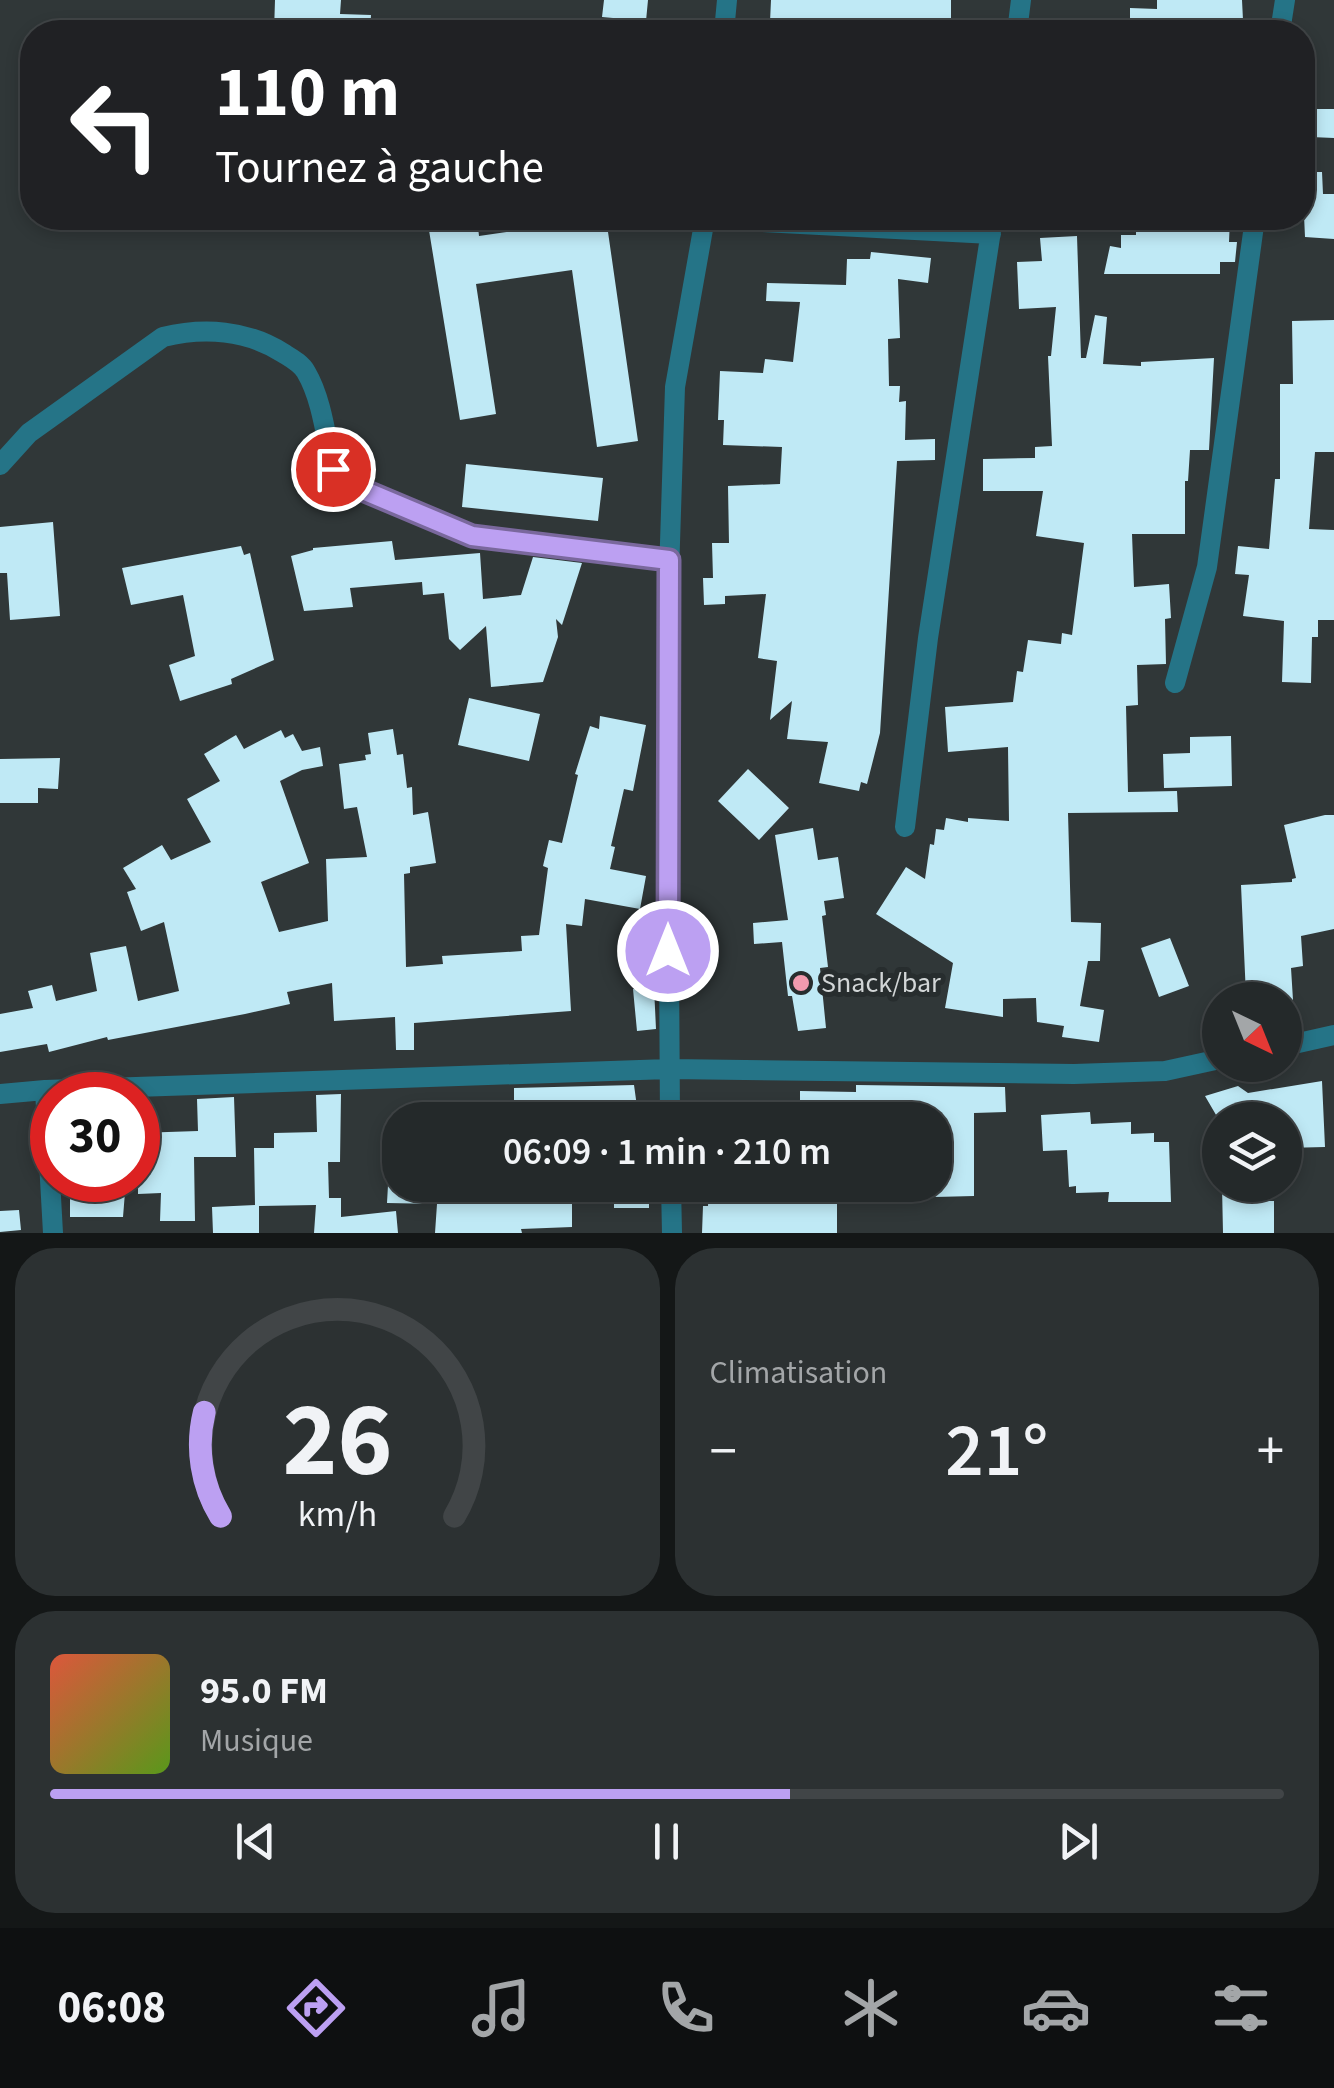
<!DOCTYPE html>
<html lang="fr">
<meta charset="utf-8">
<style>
body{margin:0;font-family:"Source Sans 3",sans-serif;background:#2c3132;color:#f1f3f6;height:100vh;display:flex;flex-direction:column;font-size:38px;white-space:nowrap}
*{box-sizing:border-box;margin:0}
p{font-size:32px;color:#a3a6a8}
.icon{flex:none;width:55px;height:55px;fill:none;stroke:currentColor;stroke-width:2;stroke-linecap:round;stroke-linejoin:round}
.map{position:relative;height:1233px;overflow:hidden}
.sheet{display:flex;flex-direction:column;gap:15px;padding:15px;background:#141717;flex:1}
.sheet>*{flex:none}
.banner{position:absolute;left:20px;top:20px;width:1295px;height:210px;border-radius:40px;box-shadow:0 5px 15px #0003,0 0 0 2px #414547;background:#202124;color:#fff;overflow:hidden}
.needle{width:65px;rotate:137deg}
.controls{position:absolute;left:1202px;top:982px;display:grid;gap:20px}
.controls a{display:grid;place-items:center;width:100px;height:100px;border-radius:50%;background:#24292a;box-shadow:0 5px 15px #0003,0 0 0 2px #414547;font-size:50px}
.speed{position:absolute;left:30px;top:1072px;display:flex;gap:20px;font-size:50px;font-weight:700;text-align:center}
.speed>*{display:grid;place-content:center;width:130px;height:130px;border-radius:50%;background:#24292a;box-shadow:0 5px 15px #0003,0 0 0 2px #414547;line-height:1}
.speed .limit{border:15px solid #d22;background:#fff;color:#111}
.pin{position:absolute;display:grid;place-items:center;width:85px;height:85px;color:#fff;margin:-42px;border:5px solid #fff;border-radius:50%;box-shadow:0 2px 10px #0007}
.me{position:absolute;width:110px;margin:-55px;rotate:0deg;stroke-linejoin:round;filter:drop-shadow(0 0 8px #0008)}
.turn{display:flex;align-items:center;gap:35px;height:210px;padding:0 30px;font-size:45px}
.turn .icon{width:130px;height:130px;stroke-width:2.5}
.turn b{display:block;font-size:70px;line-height:85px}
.big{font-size:75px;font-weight:600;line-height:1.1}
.sheet .tile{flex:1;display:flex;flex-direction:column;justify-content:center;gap:15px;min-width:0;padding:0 35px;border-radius:40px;background:#2c3132}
.sheet .dial{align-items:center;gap:0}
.dial svg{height:260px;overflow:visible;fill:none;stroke:#414547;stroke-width:7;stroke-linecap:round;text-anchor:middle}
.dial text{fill:#f1f3f6;stroke:none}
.song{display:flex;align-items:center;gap:30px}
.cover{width:120px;height:120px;border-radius:15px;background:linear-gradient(135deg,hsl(10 70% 55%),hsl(90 70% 35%))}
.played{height:10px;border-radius:5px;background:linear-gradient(90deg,#bca0f2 60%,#414547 60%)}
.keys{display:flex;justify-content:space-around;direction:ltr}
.heat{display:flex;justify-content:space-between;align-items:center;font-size:55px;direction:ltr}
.sheet .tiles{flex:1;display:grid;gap:15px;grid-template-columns:1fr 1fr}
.tile:last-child{grid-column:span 2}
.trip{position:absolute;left:382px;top:1102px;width:570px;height:100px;border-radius:40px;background:#24292a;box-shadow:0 5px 15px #0003,0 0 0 2px #414547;font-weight:600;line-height:100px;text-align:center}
.dock{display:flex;height:160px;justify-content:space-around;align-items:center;background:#0e1011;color:#a3a6a8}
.dock .icon{width:70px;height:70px}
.dock .on{color:#bca0f2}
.dock b{font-size:45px;color:#f1f3f6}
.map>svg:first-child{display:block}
.building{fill:#bfe9f5}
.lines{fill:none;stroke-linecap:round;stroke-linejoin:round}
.street{stroke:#257487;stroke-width:20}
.route-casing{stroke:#7a689d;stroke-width:25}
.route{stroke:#bca0f2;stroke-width:18}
.poi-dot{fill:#f29aae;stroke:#272d2e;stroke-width:4}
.labels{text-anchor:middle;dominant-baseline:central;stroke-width:10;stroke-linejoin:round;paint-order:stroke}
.poi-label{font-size:28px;fill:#d2d6d7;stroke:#272d2e;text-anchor:start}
</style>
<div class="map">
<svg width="1334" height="1233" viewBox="0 0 1334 1233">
<rect width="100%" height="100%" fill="#303738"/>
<path class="building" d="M 275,0 L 341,0 L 340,14 L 371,15 L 370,32 L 274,32 Z
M 604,0 L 648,0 L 646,21 L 602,17 Z
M 771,0 L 951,0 L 951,18 L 933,19 L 933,26 L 862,32 L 862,29 L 832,29 L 832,24 L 770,22 Z
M 1157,0 L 1242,0 L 1243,20 L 1225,21 L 1225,32 L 1130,32 L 1130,8 L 1157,9 Z
M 1311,109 L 1334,109 L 1334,138 L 1311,137 Z
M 1302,172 L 1322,172 L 1323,194 L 1334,194 L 1334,239 L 1305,237 Z
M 427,218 L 477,218 L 479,236 L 606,218 L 638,441 L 597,447 L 572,270 L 476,284 L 496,414 L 460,420 Z
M 1136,218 L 1230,218 L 1229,242 L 1237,242 L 1235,262 L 1220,262 L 1220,274 L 1104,274 L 1110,246 L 1121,248 L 1121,235 L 1136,235 Z
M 1077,236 L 1081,358 L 1086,358 L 1095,315 L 1107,317 L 1103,364 L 1141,366 L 1141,362 L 1214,358 L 1209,450 L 1190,450 L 1188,481 L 1185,481 L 1185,534 L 1132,534 L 1134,587 L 1169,584 L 1171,618 L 1165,619 L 1166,664 L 1137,665 L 1138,705 L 1126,706 L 1128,792 L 1177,791 L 1178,812 L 1068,813 L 1071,922 L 1101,923 L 1100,961 L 1088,961 L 1080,1006 L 1104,1010 L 1099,1042 L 1062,1037 L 1064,1026 L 1037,1022 L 1036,998 L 1003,999 L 1003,1017 L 945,1008 L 953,963 L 876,914 L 906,867 L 925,879 L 930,844 L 934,845 L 936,829 L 944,830 L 946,818 L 968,822 L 968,818 L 1009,821 L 1008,747 L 948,752 L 945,707 L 1013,702 L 1017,671 L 1023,672 L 1028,640 L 1061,644 L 1062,633 L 1072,635 L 1084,543 L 1036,536 L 1043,491 L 983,491 L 983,459 L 1035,458 L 1035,447 L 1052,446 L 1048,356 L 1051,356 L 1056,307 L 1019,309 L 1017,262 L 1042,261 L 1040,238 Z
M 871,252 L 931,258 L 928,283 L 898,279 L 900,338 L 888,339 L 889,386 L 900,386 L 899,402 L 906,401 L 905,440 L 935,439 L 935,460 L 897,461 L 880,733 L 867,784 L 861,782 L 859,791 L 819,783 L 828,742 L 787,739 L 792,701 L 770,720 L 777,661 L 758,658 L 766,594 L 725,596 L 725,604 L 704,605 L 703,578 L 713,578 L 712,543 L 729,543 L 728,486 L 780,484 L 782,447 L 723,445 L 724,420 L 718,420 L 720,371 L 763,373 L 765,359 L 793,362 L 800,302 L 766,301 L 767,283 L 846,285 L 847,259 L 870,259 Z
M 1334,320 L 1334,452 L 1315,452 L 1309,529 L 1334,530 L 1334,620 L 1318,620 L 1318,637 L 1312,637 L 1311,683 L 1282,682 L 1284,621 L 1243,616 L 1249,575 L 1235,574 L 1238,546 L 1269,549 L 1275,479 L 1280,479 L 1280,384 L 1293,384 L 1292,321 Z
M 466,464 L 603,478 L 598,521 L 462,507 Z
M 53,522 L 60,616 L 10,620 L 7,573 L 0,573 L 0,527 Z
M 392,541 L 395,560 L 480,553 L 483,599 L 521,595 L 533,557 L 582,563 L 562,625 L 556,619 L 558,637 L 543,682 L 491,687 L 486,626 L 460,650 L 449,639 L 444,593 L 423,595 L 422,582 L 350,588 L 353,607 L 304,611 L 291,556 L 313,550 L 313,548 Z
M 241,546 L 244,555 L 250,553 L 274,660 L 231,679 L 232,684 L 180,701 L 169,665 L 195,656 L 183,595 L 131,605 L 122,568 Z
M 469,698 L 540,714 L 529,761 L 458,745 Z
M 600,716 L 646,725 L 633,791 L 624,789 L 611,846 L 615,847 L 610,869 L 646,876 L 640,909 L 585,899 L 582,926 L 566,924 L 571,1011 L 414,1023 L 414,1050 L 396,1050 L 395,1017 L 334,1021 L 332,983 L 287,992 L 290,1004 L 245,1014 L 108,1040 L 107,1037 L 49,1052 L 47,1044 L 0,1052 L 0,1014 L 33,1008 L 28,991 L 52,985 L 56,1001 L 97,991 L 90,953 L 126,946 L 138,1001 L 179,991 L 164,922 L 141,931 L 127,892 L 136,889 L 123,868 L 162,845 L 171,860 L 211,842 L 187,799 L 220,781 L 204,754 L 236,735 L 244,749 L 281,730 L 285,738 L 293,734 L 302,751 L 320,747 L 323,766 L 302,770 L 280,781 L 309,863 L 261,882 L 279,932 L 328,921 L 326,859 L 367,857 L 357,807 L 344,809 L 339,764 L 366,760 L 365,755 L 371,754 L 368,733 L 393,729 L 397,755 L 403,754 L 407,788 L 412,787 L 413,815 L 428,812 L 436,863 L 410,867 L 410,873 L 404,874 L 406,967 L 443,964 L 442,956 L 522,951 L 521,936 L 539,935 L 548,868 L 543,866 L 549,840 L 562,843 L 578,775 L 575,774 L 590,726 L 599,729 Z
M 1231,736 L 1232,786 L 1164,788 L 1163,754 L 1190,753 L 1190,737 Z
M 60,758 L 58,789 L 38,788 L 38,803 L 0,803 L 0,759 Z
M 748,769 L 789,808 L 759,840 L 718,801 Z
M 1325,815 L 1334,815 L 1334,929 L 1301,936 L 1303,966 L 1291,968 L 1293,1000 L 1273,1000 L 1273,995 L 1246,996 L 1241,885 L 1292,882 L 1292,879 L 1296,878 L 1284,825 Z
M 813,828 L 818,860 L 838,857 L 844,898 L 824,901 L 826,915 L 822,916 L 828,967 L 820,968 L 826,1028 L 798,1031 L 792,996 L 788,996 L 782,942 L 754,944 L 753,923 L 788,920 L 775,835 Z
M 1170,938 L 1189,986 L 1159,997 L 1141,948 Z
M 654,987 L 656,1029 L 637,1031 L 633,989 Z
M 1322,1081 L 1325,1147 L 1285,1148 L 1285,1120 L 1219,1120 L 1205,1096 L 1238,1086 L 1248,1093 Z
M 634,1085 L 638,1114 L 603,1117 L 603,1111 L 514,1108 L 514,1088 Z
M 856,1085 L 1005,1087 L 1006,1112 L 974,1113 L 974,1196 L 935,1197 L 935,1120 L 800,1120 L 800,1091 L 856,1092 Z
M 341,1094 L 340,1162 L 328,1162 L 329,1198 L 341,1198 L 341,1217 L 396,1211 L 398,1233 L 314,1233 L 316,1205 L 259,1206 L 259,1233 L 213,1233 L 212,1207 L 255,1205 L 254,1148 L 274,1148 L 274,1133 L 317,1132 L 316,1095 Z
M 234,1097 L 236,1157 L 194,1157 L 195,1221 L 160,1221 L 161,1193 L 138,1194 L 138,1133 L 198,1131 L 197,1099 Z
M 1090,1112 L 1091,1124 L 1131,1122 L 1131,1134 L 1154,1133 L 1154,1142 L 1169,1142 L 1171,1202 L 1108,1202 L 1109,1192 L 1076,1193 L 1076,1186 L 1069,1187 L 1067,1150 L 1043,1151 L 1041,1115 Z
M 78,1180 L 126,1180 L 123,1217 L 70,1217 L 70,1196 L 78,1197 Z
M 388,1185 L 546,1185 L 547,1199 L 572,1199 L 572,1227 L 521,1229 L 522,1233 L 435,1233 L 437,1204 L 387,1203 Z
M 614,1185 L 649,1185 L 649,1208 L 614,1208 Z
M 709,1185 L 837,1185 L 837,1233 L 702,1233 L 703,1206 L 708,1206 Z
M 1248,1185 L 1255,1201 L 1274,1201 L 1274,1233 L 1223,1233 L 1222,1186 Z
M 19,1210 L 21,1230 L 0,1232 L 0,1211 Z"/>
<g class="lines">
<path class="street" d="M 724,32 L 727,0
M 1017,32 L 1021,0
M 1280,32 L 1285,0
M 705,219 L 991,234
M 0,465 L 29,433 L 163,337 C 204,327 247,330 283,353 C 291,358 301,363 306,372 C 322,399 326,438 333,469 L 339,480 L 472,536 L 669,560
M 1175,683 L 1207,567 L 1255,218
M 905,827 L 928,638 L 993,218
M 1285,1046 L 1334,1035
M 45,1090 L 669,1069 L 1074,1074 L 1165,1071 L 1220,1059
M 0,1094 L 45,1090 L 53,1233
M 670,1120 L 667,636 L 675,387 L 705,218
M 671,1185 L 672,1233"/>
</g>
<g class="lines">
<defs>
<path id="route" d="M 333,469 L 339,480 L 472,536 L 669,560 L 668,951"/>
</defs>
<use href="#route" class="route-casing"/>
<use href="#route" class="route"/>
</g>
<circle class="poi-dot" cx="801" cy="983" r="10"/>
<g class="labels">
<g class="poi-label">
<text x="821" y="983">Snack/bar</text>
</g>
</g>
</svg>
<div class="controls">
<a><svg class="needle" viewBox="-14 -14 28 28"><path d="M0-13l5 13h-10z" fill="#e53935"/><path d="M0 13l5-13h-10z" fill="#a3a6a8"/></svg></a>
<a><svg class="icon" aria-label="layers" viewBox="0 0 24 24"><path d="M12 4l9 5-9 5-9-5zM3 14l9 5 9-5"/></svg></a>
</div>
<div class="speed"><div class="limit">30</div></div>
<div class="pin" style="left:333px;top:469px;background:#d93025"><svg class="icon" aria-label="arrive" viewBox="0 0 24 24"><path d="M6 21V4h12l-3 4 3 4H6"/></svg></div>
<svg class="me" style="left:668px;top:951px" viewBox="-20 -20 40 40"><circle r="17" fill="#bca0f2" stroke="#fff" stroke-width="3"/><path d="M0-11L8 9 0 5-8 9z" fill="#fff"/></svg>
<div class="trip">06:09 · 1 min · 210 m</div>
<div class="banner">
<div class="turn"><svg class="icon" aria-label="left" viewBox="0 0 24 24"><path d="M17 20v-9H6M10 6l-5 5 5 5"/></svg><div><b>110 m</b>Tournez à gauche</div></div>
</div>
</div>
<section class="sheet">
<div class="tiles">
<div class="tile dial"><svg viewBox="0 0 100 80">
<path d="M14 69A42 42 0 1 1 86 69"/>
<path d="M14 69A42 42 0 0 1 9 37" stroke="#bca0f2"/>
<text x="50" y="56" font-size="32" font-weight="700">26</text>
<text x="50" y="72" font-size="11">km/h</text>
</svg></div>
<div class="tile"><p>Climatisation</p>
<div class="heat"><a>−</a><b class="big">21°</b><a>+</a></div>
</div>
<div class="tile">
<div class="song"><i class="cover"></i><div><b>95.0 FM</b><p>Musique</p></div></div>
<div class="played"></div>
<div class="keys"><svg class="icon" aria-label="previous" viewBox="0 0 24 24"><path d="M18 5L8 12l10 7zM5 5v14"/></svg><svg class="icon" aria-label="pause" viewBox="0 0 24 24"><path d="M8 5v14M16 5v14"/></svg><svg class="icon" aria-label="next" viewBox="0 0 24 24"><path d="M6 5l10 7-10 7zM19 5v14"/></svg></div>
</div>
</div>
</section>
<nav class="dock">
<b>06:08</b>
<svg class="icon on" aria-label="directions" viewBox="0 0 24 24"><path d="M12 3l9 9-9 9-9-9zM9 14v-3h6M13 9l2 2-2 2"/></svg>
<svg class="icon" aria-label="music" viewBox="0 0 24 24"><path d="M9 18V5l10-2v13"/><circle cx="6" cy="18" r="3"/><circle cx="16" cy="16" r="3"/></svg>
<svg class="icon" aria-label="phone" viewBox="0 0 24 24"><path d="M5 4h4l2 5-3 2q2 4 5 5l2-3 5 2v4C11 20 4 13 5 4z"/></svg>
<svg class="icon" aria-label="climate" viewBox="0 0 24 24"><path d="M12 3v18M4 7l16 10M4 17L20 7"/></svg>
<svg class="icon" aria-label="car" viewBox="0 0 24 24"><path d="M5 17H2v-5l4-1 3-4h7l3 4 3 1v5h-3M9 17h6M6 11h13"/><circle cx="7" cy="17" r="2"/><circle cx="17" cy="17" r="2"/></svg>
<svg class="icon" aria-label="filters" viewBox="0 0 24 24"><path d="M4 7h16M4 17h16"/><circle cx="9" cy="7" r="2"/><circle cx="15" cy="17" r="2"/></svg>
</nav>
